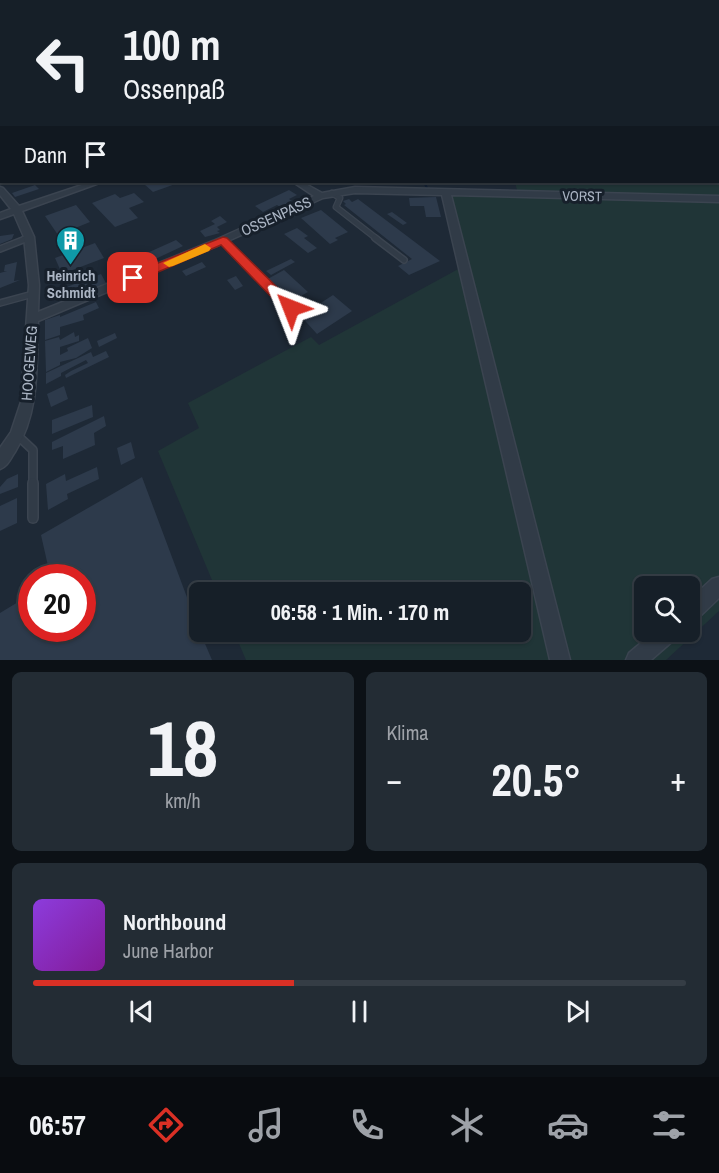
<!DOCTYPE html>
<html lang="de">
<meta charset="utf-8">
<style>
body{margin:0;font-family:"Archivo Narrow",sans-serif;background:#232c34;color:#f1f3f6;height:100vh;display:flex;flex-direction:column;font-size:22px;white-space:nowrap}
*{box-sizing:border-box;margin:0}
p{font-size:20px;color:#9ea2a8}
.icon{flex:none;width:33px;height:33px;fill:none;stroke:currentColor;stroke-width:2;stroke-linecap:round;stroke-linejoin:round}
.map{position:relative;height:660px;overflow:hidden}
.panel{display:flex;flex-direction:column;gap:12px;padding:12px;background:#0c1116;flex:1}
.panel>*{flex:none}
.banner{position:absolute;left:0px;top:0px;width:720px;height:183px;box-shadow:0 2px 4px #0004,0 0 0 2px #353d45;background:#161f28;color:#f1f3f6;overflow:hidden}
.controls{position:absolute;left:634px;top:576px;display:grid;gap:12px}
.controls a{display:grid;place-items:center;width:66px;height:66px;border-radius:9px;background:#161f28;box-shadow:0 2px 4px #0004,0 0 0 2px #353d45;font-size:30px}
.speed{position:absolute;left:18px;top:564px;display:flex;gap:12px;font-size:30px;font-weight:700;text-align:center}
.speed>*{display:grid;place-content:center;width:78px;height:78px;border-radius:50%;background:#161f28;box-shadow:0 2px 4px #0004,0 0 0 2px #353d45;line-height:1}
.speed .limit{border:9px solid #d22;background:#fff;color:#111}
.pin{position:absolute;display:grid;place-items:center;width:51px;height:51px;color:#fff;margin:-26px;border-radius:12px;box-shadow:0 3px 9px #0006}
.me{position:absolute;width:66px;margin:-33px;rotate:315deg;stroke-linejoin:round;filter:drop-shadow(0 0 4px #0008)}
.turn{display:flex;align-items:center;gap:21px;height:126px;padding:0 24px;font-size:27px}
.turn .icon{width:78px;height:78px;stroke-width:2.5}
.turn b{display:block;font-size:42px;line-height:51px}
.then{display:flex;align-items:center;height:57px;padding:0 24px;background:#0003;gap:12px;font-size:22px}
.big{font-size:45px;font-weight:800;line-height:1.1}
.panel .tile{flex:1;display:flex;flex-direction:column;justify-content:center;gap:9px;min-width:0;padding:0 21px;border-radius:9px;background:#232c34}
.panel .dial{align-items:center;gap:0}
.dial b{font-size:78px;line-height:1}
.song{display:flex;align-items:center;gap:18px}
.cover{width:72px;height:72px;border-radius:9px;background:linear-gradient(135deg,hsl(270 70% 55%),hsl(290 70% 35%))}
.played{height:6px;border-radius:3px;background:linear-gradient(90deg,#d93025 40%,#353d45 40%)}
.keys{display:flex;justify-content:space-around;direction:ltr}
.heat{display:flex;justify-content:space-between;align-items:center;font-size:33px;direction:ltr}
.panel .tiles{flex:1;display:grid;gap:12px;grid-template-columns:1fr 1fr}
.tile:last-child{grid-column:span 2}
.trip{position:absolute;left:189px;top:582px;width:342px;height:60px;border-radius:9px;background:#161f28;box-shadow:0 2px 4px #0004,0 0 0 2px #353d45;font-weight:800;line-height:60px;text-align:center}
.menu{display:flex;height:96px;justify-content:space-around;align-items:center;background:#090c10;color:#9ea2a8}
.menu .icon{width:42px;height:42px}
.menu .current{color:#d93025}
.menu b{font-size:27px;color:#f1f3f6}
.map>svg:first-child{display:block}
.green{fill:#203537;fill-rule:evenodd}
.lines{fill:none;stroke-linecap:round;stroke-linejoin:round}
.stream{stroke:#122034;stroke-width:2}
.building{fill:#2d3a4b;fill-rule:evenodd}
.service-far3-casing{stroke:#3b4450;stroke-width:7}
.service-far2-casing{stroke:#3b4450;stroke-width:8}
.service-far1-casing{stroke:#3b4450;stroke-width:10}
.service-casing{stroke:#3b4450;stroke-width:12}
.minor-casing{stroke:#3b4450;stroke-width:3}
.service-far3{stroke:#313b47;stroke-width:4.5}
.service-far2{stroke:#313b47;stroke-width:5}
.service-far1{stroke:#313b47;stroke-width:7}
.service{stroke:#313b47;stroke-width:9}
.minor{fill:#313b47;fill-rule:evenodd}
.route{fill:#d93025;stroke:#8d1f18;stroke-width:1.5}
.slow{fill:#f59e0b}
.labels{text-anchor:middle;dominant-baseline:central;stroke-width:6;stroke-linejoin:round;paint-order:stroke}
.far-street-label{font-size:14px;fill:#abb5c4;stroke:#17202b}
.street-label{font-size:15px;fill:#abb5c4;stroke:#17202b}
.poi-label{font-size:15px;font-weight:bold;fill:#abb5c4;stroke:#17202b}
</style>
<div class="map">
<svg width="719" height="660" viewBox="0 0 719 660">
<rect width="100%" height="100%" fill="#1e2936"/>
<path class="green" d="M 719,102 L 719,611 L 666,660 L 566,660 L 449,196 L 455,194 L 518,194 L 515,182 L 718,182 ZM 645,586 L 690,586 L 690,632 L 645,632 Z
M 462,267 L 556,660 L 246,660 L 234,632 L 520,632 L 520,592 L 217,592 L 158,451 L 199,428 L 188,403 L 311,337 L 319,345 Z"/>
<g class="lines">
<path class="stream" d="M 424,182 L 428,190"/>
</g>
<path class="building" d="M 150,182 L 181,182 L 153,192 L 144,184 Z
M 35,185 L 39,189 L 15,197 L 12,193 Z
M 289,190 L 297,195 L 289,199 L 292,201 L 280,207 L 277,205 L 263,212 L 255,206 Z
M 134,193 L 144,202 L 129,208 L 138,218 L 115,227 L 92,203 L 115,194 L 120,198 Z
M 436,197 L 441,217 L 426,217 L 424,206 L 410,206 L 409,198 Z
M 349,199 L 352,202 L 358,199 L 440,261 L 409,275 L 398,266 L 412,259 L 344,205 L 346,204 L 343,201 Z
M 76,205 L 90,222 L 58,235 L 45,216 Z
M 321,210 L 348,232 L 335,238 L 338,240 L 330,244 L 301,218 Z
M 392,212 L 407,223 L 403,225 L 387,214 Z
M 220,216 L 227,222 L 217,227 L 220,230 L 217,231 L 220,233 L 205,237 L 200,231 L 215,224 L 211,221 Z
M 297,228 L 308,236 L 304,238 L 317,248 L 308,253 L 284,234 Z
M 14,234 L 12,239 L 0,244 L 0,236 Z
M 176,240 L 183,246 L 134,269 L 127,262 Z
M 95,243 L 104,258 L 62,274 L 55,258 Z
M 291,259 L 295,262 L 271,275 L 266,271 Z
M 17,262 L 14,281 L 20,280 L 0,288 L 0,273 L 7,271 L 4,271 L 5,265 Z
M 202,262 L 206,267 L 186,276 L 182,271 Z
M 284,270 L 308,292 L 290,302 L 266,280 Z
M 154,273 L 158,280 L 116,298 L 112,290 Z
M 101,274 L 106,283 L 69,299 L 64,288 Z
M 236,276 L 243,286 L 235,290 L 227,280 Z
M 333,295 L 352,311 L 317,334 L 297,312 L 308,305 L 313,308 Z
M 96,302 L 99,308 L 83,315 L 84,320 L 60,327 L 60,335 L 45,340 L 45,320 L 60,315 L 60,317 Z
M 74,332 L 75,337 L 79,335 L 79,341 L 60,347 L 60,355 L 68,351 L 67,348 L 88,338 L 92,348 L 76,358 L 60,362 L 60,365 L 46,372 L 45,341 L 59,337 L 60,340 Z
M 115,333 L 117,338 L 99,347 L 97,341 Z
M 106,351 L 109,357 L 66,378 L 65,375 L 71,371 L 88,363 L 86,360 L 61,373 L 61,376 L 46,384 L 46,373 L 91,352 L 93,357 Z
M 64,386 L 68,399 L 51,407 L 47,394 Z
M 92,405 L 93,417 L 52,434 L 52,420 Z
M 104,416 L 106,426 L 94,433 L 95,445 L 63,459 L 63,446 L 52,450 L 52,442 Z
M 131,442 L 135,458 L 121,465 L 117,448 Z
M 97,467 L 99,479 L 67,494 L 68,499 L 48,510 L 46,484 L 65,474 L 66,481 Z
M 18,474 L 18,487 L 0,494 L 0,487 L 7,479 Z
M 142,477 L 200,632 L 212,660 L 0,660 L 0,613 L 23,599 L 21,583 L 48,566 L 41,535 ZM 32,578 L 82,578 L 82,628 L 32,628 Z
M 17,498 L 17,523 L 0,531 L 0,506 Z"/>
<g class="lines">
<defs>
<path id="service-far3" d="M 332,193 L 340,198 L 336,207 L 377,239
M 24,239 L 29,237"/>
<path id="service-far2" d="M 375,238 L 404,260
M 223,240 L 291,308
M 0,249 L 28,238
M 0,303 L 33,294"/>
<path id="service-far1" d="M 17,435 L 33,450 L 33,484"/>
<path id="service" d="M 33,483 L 33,518"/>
<path id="minor" d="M 0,137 L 2,137 L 2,141 L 0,141 Z
M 91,182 L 102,182 L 22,211 L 34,237 L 39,285 L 38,312 L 213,241 L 314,196 L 293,182 L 302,182 L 322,193 L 355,187 L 719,196 L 719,202 L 451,195 L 570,660 L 550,660 L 442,195 L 355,193 L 323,198 L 219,245 L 38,321 C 36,368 40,411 15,452 C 10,459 8,466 0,469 L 0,448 L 11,432 L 21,402 L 29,285 L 24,237 L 14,214 L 0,219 L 0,213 L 11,209 L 0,195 L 0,187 L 3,188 L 19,206 Z
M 719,577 L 719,598 L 697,619 L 690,622 L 690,599 L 712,579 Z
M 654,632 L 678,632 L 675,639 L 651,660 L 626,660 L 629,653 Z"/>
</defs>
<use href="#service-far3" class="service-far3-casing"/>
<use href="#service-far2" class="service-far2-casing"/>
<use href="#service-far1" class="service-far1-casing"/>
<use href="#service" class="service-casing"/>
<use href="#minor" class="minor-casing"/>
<use href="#service-far3" class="service-far3"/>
<use href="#service-far2" class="service-far2"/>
<use href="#service-far1" class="service-far1"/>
<use href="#service" class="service"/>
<use href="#minor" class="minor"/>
</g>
<linearGradient id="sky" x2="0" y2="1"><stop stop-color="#10171e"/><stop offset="0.49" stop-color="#3b495d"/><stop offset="1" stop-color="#3b495d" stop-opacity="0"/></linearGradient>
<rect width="719" height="181" fill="url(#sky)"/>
<path class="route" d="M 223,237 L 227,238 L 295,305 L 297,308 L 295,312 L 286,312 L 221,245 L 137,281 L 133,283 L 127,278 L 128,275 Z"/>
<path class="slow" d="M 205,244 L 211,248 L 209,251 L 173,266 L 169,267 L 163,263 Z"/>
<defs>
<symbol id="building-pin" viewBox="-11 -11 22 30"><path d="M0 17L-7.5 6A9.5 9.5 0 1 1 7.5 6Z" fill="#0f9aa8" stroke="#17202b"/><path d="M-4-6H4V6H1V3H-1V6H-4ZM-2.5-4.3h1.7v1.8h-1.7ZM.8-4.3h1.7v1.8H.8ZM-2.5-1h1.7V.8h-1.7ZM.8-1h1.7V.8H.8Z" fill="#fff"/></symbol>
</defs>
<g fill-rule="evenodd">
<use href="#building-pin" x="54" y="224" width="33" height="45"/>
</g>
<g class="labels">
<g class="far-street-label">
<text transform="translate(582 196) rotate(1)">VORST</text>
</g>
<g class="street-label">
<text transform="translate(276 216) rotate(-24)">OSSENPASS</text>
<text transform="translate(29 363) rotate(-86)">HOOGEWEG</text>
</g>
<g class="poi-label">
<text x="71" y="275">Heinrich<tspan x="71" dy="17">Schmidt</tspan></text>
</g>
</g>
</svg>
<div class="controls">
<a><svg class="icon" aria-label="search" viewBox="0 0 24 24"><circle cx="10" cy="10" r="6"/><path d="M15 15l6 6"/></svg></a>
</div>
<div class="speed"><div class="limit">20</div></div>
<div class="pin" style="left:133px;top:278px;background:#d93025"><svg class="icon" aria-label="arrive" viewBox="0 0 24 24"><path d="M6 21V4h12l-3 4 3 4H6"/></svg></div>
<svg class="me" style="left:291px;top:308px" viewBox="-20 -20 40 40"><path d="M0-17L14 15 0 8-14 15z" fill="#d93025" stroke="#fff" stroke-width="4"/></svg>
<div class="trip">06:58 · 1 Min. · 170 m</div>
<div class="banner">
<div class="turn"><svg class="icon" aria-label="left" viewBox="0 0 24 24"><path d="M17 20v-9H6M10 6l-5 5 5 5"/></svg><div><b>100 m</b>Ossenpaß</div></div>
<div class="then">Dann<svg class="icon" aria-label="arrive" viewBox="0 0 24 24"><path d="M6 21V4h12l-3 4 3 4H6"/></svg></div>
</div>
</div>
<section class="panel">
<div class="tiles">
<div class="tile dial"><b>18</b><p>km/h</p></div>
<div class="tile"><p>Klima</p>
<div class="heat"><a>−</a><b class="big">20.5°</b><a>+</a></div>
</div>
<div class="tile">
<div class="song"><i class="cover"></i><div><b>Northbound</b><p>June Harbor</p></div></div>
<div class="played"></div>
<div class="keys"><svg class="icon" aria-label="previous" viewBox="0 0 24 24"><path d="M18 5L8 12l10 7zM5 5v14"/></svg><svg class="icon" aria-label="pause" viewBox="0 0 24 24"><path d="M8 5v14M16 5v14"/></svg><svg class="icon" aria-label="next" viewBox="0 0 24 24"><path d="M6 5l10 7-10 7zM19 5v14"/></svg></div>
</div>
</div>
</section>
<nav class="menu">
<b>06:57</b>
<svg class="icon current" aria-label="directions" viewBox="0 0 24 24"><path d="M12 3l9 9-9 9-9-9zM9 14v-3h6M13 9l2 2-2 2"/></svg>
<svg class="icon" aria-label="music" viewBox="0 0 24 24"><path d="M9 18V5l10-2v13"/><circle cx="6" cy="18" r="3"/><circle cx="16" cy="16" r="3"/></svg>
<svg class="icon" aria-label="phone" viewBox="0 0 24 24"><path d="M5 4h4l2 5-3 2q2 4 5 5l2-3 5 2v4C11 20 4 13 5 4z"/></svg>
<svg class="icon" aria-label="climate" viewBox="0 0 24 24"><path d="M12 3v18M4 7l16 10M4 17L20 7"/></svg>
<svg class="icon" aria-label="car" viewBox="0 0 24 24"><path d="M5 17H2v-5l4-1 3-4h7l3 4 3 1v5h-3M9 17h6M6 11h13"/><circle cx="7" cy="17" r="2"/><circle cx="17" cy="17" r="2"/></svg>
<svg class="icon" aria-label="filters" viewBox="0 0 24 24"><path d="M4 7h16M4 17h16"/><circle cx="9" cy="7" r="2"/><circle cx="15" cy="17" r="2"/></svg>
</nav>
